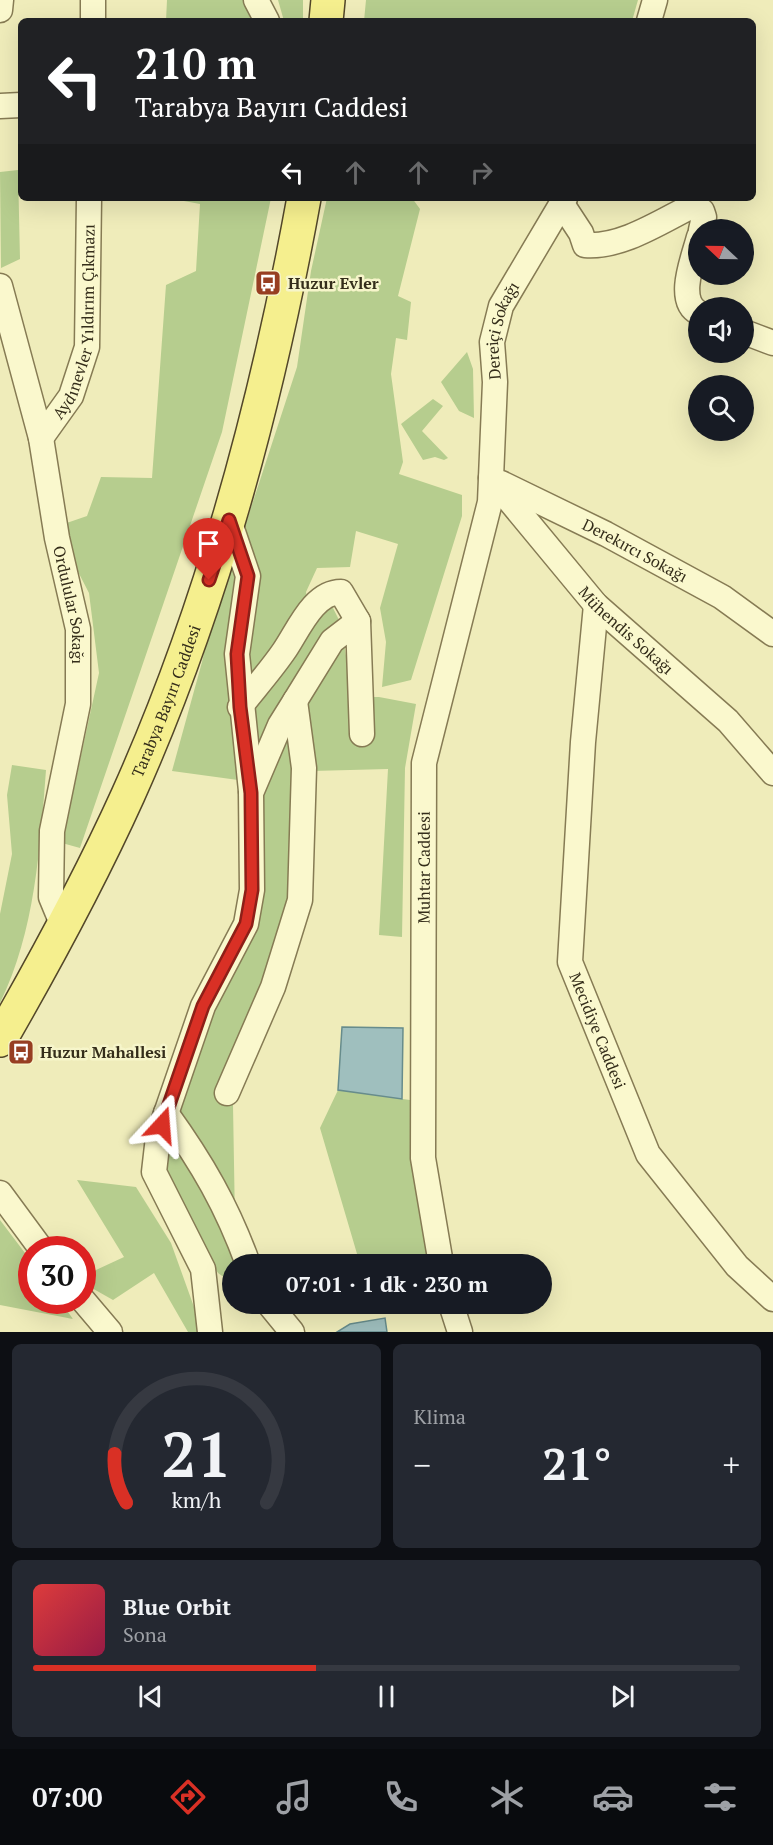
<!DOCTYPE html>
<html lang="tr">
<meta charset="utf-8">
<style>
body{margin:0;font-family:"PT Serif",serif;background:#242831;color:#f1f3f6;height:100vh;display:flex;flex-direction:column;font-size:22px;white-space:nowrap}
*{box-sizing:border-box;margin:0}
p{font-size:20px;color:#9ea1a6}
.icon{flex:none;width:33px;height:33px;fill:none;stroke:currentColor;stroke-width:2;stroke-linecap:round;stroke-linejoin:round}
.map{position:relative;height:1332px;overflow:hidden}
.panel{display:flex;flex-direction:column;gap:12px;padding:12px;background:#0d0f14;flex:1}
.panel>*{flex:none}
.top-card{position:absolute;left:18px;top:18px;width:738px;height:183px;border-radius:9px;box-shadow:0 6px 24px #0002;background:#202124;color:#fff;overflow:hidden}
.needle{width:39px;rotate:292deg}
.controls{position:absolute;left:688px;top:219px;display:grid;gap:12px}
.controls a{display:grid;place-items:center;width:66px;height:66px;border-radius:50%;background:#171b24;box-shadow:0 6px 24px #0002;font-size:30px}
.speed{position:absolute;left:18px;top:1236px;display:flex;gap:12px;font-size:30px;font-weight:700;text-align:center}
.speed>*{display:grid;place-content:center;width:78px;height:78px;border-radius:50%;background:#171b24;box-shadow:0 6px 24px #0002;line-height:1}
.speed .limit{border:9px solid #d22;background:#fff;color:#111}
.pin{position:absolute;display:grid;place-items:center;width:51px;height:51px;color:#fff;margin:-62px -26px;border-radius:50% 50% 50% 0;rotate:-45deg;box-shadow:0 0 6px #0007}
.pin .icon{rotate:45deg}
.me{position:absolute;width:66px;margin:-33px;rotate:19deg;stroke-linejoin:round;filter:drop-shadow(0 0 4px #0008)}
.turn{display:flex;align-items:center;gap:21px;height:126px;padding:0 18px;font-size:27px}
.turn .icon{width:78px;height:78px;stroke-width:2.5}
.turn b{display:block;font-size:42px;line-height:51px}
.lanes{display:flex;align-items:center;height:57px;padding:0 18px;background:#0003;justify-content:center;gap:30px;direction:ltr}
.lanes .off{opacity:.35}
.big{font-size:45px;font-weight:700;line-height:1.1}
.panel .tile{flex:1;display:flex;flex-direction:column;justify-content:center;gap:9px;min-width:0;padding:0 21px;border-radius:9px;background:#242831}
.panel .dial{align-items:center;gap:0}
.dial svg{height:156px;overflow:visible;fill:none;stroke:#363941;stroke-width:7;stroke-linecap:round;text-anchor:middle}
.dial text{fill:#f1f3f6;stroke:none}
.song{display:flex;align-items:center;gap:18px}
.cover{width:72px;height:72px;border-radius:9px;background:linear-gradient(135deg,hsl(0 70% 55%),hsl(340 70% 35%))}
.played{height:6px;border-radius:3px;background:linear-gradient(90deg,#d93025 40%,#363941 40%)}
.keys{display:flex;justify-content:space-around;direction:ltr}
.heat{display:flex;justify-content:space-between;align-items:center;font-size:33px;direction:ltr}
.panel .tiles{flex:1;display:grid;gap:12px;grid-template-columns:1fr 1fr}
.tile:last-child{grid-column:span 2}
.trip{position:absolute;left:222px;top:1254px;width:330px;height:60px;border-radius:30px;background:#171b24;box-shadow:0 6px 24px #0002;font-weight:700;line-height:60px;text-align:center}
.tabs{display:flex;height:96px;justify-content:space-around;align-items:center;background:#090b0e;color:#9ea1a6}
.tabs .icon{width:42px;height:42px}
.tabs .current{color:#d93025}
.tabs b{font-size:27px;color:#f1f3f6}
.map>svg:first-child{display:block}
.green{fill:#b6cd8e}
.water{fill:#9fbfbe;stroke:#678c8c;stroke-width:1.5}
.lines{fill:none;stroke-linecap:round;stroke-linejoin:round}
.minor-casing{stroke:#867b54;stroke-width:27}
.primary-casing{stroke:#534729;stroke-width:36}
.minor{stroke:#faf8cd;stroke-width:24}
.primary{stroke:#f5ef8e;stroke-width:33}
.route-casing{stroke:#8d1f18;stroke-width:15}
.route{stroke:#d93025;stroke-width:10}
.labels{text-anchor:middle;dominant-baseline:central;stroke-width:5;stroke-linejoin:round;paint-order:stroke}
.poi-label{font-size:16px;font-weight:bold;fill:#342d1a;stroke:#f6f5ca;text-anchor:start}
.street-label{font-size:16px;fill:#342d1a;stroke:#f6f5ca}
</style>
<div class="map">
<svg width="773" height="1332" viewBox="0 0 773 1332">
<rect width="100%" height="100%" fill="#efecba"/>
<path class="green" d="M 167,0 L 254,0 L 262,21 L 166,21 Z
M 278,0 L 303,0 L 303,21 L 284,21 Z
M 366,0 L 638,0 L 632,21 L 364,21 Z
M 18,170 L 20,259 L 1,268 L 0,172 Z
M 168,198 L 271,198 L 222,432 L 80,848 L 62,843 L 99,673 L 89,593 L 55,527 L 87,516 L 101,477 L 152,478 L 166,285 L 196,271 L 200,204 Z
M 327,198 L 412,198 L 420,209 L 398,296 L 411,302 L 407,340 L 396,338 L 391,374 L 403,462 L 399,474 L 462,495 L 462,516 L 411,680 L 382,687 L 386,642 L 380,608 L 398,544 L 356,531 L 350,567 L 317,568 L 306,592 L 308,605 L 244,692 L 253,576 L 245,526 L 297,367 L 311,271 Z
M 467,352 L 473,369 L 474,418 L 459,411 L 441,382 Z
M 433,399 L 443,406 L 422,431 L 448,458 L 444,460 L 435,457 L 423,460 L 401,424 Z
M 227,547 L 240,577 L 229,649 L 238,780 L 172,771 L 202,662 Z
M 328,598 L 339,620 L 337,634 L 253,780 L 243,709 Z
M 343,638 L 353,697 L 379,697 L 416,704 L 405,768 L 402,937 L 379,935 L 388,769 L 312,771 L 299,702 Z
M 294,708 L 298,900 L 224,1097 L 233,1105 L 235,1222 L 257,1264 L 232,1264 L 232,1283 L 218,1273 L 198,1242 L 166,1180 L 171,1116 L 207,1007 L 252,926 L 255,793 Z
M 12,765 L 46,770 C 40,848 35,932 0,1003 L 0,914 L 12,854 L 7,795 Z
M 338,1090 L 410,1100 L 416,1170 L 436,1264 L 360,1264 L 320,1128 Z
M 77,1180 L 136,1187 L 171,1243 L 203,1332 L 188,1332 L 154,1273 L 113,1300 L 83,1283 L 83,1276 L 124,1257 Z
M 0,1220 L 31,1261 L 32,1300 L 60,1301 L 73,1319 L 0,1305 Z"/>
<path class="water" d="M 342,1027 L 403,1028 L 402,1099 L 338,1090 Z
M 385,1318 L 387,1332 L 337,1332 L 350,1324 Z"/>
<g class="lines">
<defs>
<g id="minor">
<path d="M 256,0 L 267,21"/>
<path d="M 0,10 L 1,0"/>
<path d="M 93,21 L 93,0"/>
<path d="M 649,21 L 655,0"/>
<path d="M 0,106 L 21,105"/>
<path d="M 562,204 L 581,233 L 585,245 C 621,248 660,222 692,206 L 702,211 L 704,217 L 701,230"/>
<path d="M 699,237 C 694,257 675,301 699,313"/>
<path id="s1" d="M 0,286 L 41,438 L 57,538 L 78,629 L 78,704 L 52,831 L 51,897 L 63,926"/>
<path d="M 744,332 L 773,343"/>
<path id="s2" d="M 41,438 L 71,396 L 87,347 L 89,198"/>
<path id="s3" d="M 491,478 L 596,605 L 728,721 L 773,773"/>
<path id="s4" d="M 501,483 L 606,534 L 722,597 L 773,634"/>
<path d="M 229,520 L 248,576 L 237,654 L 251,791"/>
<path id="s5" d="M 596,605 L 583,742 L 570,962 L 648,1154 L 737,1266 L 773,1299"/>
<path d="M 240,707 C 255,688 271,670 284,651 C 298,631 313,592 341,592 L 358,621"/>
<path d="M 227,1093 L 273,987 L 300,900 L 304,768 L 295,701"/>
<path d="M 166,1113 C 202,1163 227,1206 248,1264"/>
<path d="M 0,1193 L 42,1250"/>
<path id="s6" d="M 441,1264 L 423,1158 L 424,763 L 490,502 L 495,382 L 492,342 L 501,306 L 565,198"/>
<path d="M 82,1299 L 110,1332"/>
<path d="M 269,1304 L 292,1332"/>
<path d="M 451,1304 L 460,1332"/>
<path d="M 210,1332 L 203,1269 L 154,1172 L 158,1137 L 203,1006 L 246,924 L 252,890 L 251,793 L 280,725 L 295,701 L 332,641 L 358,621 L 362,734"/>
</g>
<g id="primary">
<path d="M 326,21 L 328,0"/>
<path id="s7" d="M 0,1040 C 46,960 90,879 128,795 C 213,606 267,402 304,198"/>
</g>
</defs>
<use href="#minor" class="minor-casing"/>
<use href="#primary" class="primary-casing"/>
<use href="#minor" class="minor"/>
<use href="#primary" class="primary"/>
</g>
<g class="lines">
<defs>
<path id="route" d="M 162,1125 L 203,1006 L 246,924 L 252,890 L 251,793 L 240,707 L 237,654 L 248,576 L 229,520 L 209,580"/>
</defs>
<use href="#route" class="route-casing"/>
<use href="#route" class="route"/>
</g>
<defs>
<symbol id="bus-square" viewBox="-11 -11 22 22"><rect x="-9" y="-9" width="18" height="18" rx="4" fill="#973e22" stroke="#f6f5ca"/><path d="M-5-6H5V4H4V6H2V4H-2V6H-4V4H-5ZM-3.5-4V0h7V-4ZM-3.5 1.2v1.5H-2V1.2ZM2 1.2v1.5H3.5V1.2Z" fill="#fff"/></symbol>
</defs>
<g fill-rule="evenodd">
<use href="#bus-square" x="253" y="268" width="30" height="30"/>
<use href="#bus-square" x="6" y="1037" width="30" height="30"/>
</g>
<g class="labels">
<g class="poi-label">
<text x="288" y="283">Huzur Evler</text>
<text x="40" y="1052">Huzur Mahallesi</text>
</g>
<g class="street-label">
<text stroke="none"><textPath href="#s2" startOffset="126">Aydınevler Yıldırım Çıkmazı</textPath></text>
<text stroke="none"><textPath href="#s6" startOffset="945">Dereiçi Sokağı</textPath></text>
<text stroke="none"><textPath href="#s4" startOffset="150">Derekırcı Sokağı</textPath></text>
<text stroke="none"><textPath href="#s1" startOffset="327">Ordulular Sokağı</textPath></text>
<text stroke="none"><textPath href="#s3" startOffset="204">Mühendis Sokağı</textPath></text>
<text stroke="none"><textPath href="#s7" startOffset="378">Tarabya Bayırı Caddesi</textPath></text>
<text stroke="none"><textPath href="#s6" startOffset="398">Muhtar Caddesi</textPath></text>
<text stroke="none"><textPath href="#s5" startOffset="432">Mecidiye Caddesi</textPath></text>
</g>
</g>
</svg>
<div class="controls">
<a><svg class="needle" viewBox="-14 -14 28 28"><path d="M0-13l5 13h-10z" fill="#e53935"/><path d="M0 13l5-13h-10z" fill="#9ea1a6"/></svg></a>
<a><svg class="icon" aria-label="sound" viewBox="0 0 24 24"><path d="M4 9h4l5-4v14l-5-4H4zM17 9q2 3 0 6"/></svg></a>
<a><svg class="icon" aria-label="search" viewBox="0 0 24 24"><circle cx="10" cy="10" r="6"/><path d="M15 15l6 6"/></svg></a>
</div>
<div class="speed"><div class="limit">30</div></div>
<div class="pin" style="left:209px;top:580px;background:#d93025"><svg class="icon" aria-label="arrive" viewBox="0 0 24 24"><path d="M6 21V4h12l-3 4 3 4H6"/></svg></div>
<svg class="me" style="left:162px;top:1125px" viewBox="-20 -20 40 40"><path d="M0-17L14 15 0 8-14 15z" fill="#d93025" stroke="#fff" stroke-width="4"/></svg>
<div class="trip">07:01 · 1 dk · 230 m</div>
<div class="top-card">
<div class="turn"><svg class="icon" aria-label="left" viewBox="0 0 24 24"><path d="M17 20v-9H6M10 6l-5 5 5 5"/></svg><div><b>210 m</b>Tarabya Bayırı Caddesi</div></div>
<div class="lanes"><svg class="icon" aria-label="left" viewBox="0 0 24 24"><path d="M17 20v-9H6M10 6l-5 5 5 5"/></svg><svg class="icon off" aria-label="ahead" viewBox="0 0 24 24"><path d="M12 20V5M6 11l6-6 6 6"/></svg><svg class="icon off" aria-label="ahead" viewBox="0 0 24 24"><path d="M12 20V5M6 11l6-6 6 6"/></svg><svg class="icon off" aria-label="right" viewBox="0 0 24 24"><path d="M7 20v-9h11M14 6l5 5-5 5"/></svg></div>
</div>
</div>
<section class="panel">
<div class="tiles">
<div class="tile dial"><svg viewBox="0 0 100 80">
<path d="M14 69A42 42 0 1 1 86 69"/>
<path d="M14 69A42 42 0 0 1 8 44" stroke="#d93025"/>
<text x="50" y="56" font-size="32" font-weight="700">21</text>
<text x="50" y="72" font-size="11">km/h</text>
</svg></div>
<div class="tile"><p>Klima</p>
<div class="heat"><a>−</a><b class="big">21°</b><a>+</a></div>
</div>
<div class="tile">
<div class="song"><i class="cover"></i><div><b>Blue Orbit</b><p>Sona</p></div></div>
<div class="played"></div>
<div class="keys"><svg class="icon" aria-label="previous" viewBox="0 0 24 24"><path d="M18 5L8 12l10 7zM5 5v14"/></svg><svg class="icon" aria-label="pause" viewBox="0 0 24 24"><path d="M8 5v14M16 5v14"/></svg><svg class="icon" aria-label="next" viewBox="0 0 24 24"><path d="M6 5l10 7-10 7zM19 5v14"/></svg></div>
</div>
</div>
</section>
<nav class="tabs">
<b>07:00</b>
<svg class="icon current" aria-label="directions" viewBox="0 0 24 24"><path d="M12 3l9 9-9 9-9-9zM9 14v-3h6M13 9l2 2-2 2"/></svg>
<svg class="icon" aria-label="music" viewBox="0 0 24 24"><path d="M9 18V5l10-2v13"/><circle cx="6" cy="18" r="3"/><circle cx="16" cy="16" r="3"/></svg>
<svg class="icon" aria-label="phone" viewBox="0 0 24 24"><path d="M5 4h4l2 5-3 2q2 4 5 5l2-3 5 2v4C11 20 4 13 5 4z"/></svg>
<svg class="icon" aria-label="climate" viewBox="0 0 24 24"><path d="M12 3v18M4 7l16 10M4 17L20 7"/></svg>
<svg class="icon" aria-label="car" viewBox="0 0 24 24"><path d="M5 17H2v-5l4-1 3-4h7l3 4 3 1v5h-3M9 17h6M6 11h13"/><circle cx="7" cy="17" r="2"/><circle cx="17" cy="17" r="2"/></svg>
<svg class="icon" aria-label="filters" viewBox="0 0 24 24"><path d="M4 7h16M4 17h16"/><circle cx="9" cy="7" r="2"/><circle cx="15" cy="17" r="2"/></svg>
</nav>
